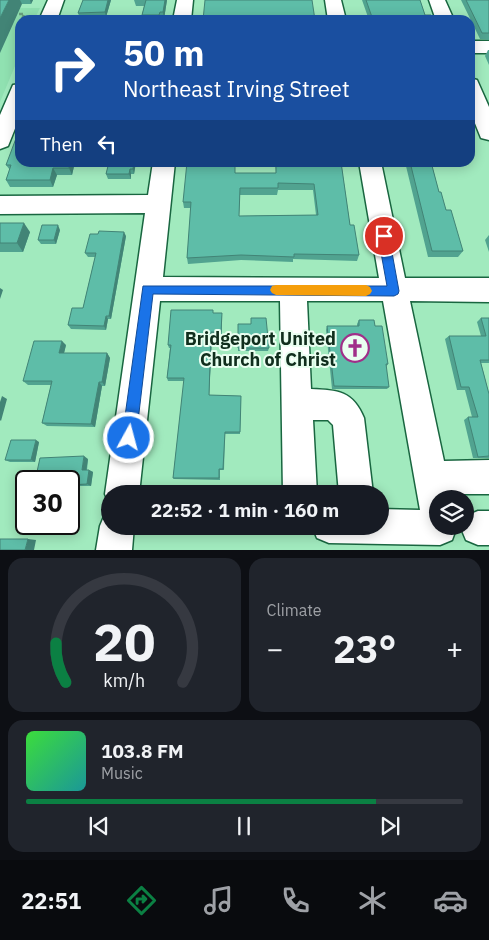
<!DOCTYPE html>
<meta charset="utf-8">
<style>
body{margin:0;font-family:"IBM Plex Sans",sans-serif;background:#20242c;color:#f1f3f6;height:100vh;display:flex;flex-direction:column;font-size:19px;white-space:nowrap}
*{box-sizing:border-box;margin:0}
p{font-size:16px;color:#9ea1a6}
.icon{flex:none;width:28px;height:28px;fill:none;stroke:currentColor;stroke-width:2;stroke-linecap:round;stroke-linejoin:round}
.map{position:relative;height:550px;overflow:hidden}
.drawer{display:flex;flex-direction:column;gap:8px;padding:8px;background:#0d0f14;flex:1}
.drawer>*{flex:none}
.guide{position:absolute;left:15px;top:15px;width:460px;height:152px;border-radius:15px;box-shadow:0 2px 12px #0003;background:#1a4fa0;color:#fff;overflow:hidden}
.buttons{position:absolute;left:429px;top:490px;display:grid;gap:10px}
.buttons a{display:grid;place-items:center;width:45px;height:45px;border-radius:50%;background:#171b24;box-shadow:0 2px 12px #0003;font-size:25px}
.speed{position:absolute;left:15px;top:470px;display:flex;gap:10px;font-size:25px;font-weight:700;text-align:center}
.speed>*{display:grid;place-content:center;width:65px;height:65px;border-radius:50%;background:#171b24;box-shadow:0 2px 12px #0003;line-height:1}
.speed .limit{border:2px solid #111;border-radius:8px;background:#fff;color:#111}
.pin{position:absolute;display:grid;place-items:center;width:42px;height:42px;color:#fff;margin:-21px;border:2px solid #fff;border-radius:50%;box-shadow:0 1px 5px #0007}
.me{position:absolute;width:55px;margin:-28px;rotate:7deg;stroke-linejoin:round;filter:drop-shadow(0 0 4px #0008)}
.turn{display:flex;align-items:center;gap:18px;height:105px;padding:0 25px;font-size:22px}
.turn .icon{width:65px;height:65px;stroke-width:2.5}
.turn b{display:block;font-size:35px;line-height:42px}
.then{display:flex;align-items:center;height:48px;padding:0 25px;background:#0003;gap:10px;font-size:19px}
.big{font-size:38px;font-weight:800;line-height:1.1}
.drawer .widget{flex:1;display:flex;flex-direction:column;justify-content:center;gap:8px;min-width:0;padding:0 18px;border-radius:15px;background:#20242c}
.drawer .dial{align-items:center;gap:0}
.dial svg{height:130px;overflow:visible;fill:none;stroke:#363941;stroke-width:7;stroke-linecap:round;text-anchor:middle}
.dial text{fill:#f1f3f6;stroke:none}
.song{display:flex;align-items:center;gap:15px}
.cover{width:60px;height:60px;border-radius:8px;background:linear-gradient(135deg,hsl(120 70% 55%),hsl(180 70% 35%))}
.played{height:5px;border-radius:2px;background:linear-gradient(90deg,#0b8043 80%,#363941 80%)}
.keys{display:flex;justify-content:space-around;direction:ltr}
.heat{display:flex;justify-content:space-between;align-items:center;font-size:28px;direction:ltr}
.drawer .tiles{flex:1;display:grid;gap:8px;grid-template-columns:1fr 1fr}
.widget:last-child{grid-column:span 2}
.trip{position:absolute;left:101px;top:485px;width:288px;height:50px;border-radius:25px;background:#171b24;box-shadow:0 2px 12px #0003;font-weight:800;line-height:50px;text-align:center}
.menu{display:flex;height:80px;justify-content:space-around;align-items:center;background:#090b0e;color:#9ea1a6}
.menu .icon{width:35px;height:35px}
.menu .current{color:#0b8043}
.menu b{font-size:22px;color:#f1f3f6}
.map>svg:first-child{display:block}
.built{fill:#90e1b1}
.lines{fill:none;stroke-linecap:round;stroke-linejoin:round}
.minor-casing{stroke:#196640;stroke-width:3}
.path{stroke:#679f7e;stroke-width:2.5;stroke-dasharray:4 2;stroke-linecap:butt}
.minor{fill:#fff;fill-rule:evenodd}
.wall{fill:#51a390;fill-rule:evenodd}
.shaded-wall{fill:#428476}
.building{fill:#5ebda8;stroke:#428476;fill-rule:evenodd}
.route{fill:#1a73e8;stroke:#114b97}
.slow{fill:#f59e0b}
.labels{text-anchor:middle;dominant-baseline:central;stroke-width:4;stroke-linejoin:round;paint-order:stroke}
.poi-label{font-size:18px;font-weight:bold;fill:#102e1d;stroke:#e9fef0;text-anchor:end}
</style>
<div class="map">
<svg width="489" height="550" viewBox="0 0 489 550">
<rect width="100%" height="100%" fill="#a1eabe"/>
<path class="built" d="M 0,8 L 40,8 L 34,20 L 20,20 L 20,54 L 0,102 Z"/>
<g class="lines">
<defs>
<path id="minor" d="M 48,0 L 64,0 L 57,20 L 39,20 Z
M 177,0 L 193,0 L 191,20 L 173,20 Z
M 325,0 L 341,0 L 346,20 L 328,20 Z
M 429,0 L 445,0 L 454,20 L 436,20 Z
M 470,41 L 489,41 L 489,53 L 470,53 Z
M 470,78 L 477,80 L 489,107 L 489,140 L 481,138 L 470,111 Z
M 20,84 L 20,116 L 8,146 L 0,149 L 0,115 L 13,85 Z
M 153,162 L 175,162 L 163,277 L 379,278 L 359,162 L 381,162 L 405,278 L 489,278 L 489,302 L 410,301 L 444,461 L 489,460 L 489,494 L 451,494 L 452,499 L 438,499 L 438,526 L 457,526 L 452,540 L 440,545 L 329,543 L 317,538 L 312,526 L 380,526 L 380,509 L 420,510 L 383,301 L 307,301 L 311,389 C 338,390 353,391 364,418 L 373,494 L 339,494 L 333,425 L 328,420 L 313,420 L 317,494 L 283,494 L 280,301 L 160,301 L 139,494 L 110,494 L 110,506 L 105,494 L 145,213 L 0,214 L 0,196 L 148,195 Z
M 110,511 L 110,526 L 134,526 L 132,550 L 96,550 L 100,526 L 105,514 Z
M 478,511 L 489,511 L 489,545 L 478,545 L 466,540 L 461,528 L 465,526 L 466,516 Z"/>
</defs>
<use href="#minor" class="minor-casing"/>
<path class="path" d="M 13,14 L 24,14 L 22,20"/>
<use href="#minor" class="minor"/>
</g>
<path class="wall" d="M 0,0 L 33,0 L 31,4 L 22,4 Z
M 83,0 L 111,0 L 106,17 L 80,18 L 78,13 Z
M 134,0 L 167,0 L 164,19 L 161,19 L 161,20 L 143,20 L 142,15 L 144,6 L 136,6 Z
M 362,0 L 420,0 L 425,15 L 433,20 L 369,20 Z
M 461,0 L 489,0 L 489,40 L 480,39 Z
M 488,50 L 489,50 L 489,65 L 485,56 Z
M 75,162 L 72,175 L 57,175 L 53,187 L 10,187 L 6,180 L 10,170 L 6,165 Z
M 109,162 L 136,162 L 134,174 L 131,174 L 131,179 L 108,179 L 106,174 Z
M 275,162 L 341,162 L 350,225 L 359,255 L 357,261 L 293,259 L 293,262 L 241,260 L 188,264 L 187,258 L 191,208 L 184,208 L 183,202 L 235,173 L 276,173 ZM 278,190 L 313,190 L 316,215 L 239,216 L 240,195 L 277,195 Z
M 405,162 L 431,162 L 439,192 L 463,251 L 458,257 L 428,257 Z
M 0,223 L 30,232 L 23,252 L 0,252 Z
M 60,230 L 56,244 L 41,244 L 38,240 Z
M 489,235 L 489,252 L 485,240 Z
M 126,236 L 111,319 L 108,319 L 106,330 L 71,329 L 68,325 L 83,308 L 95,257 L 88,257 L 85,253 Z
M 213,313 L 222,316 L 222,336 L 212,336 L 209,395 L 241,396 L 240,434 L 225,434 L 224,470 L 220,470 L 220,480 L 174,479 L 173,478 L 184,381 L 168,381 L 167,378 L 170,348 L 169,348 L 168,345 Z
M 481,318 L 489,318 L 489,363 L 481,363 L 489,394 L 489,458 L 473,458 L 464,420 L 468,417 L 472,417 L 465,390 L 457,390 L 445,339 L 449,336 L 481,336 L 477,322 Z
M 359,320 L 375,326 L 388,364 L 386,367 L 389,387 L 387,389 L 332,389 L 326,330 L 327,326 L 357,326 L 357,324 Z
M 238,324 L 269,348 L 268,351 L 238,351 Z
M 66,345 L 64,353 L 107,353 L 110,358 L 105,386 L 102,386 L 95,427 L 47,426 L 42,423 L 51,385 L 28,385 L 23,381 Z
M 39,442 L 35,462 L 10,462 L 5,460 Z
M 88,459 L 87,470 L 89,470 L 93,472 L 91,486 L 70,486 L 69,491 L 69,481 Z"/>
<path class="shaded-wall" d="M 9,0 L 20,0 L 22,4 L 0,53 L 0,18 Z
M 30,0 L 33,0 L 31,4 Z
M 108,0 L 111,0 L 106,17 L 105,12 Z
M 165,0 L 167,0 L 164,19 L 163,12 Z
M 70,162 L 75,162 L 72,175 L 69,168 Z
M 134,162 L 136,162 L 134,174 L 133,169 Z
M 53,168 L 57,175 L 53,187 L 50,180 Z
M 130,169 L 131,174 L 131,179 L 129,174 Z
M 24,223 L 30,232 L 23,252 L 17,243 Z
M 58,225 L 60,230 L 56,244 L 54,240 Z
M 124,232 L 126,236 L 111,319 L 109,316 Z
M 0,288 L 3,290 L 0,299 Z
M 106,316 L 108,319 L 106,330 L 104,326 Z
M 211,332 L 212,336 L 209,398 L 209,395 Z
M 62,341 L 66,345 L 63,357 L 59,353 Z
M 107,353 L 110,358 L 105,386 L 102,382 Z
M 99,382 L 102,386 L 95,427 L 91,424 Z
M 2,396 L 7,399 L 1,421 L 0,420 L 0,402 Z
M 36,440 L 39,442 L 35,462 L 31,460 Z
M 84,456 L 88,459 L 86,472 L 82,470 Z
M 89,470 L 93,472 L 91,486 L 87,484 Z
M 28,539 L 36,540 L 34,550 L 25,550 Z"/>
<path class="building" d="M 0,0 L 9,0 L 0,18 Z
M 83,0 L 108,0 L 105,12 L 78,13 Z
M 146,0 L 165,0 L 163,12 L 160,12 L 159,15 L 142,15 Z
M 205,0 L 312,0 L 315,20 L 203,20 Z
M 366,0 L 420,0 L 425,15 L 431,15 L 433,20 L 373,20 Z
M 466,0 L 489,0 L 489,33 L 482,33 Z
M 18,133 L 20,133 L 20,162 L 70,162 L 69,168 L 53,168 L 50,180 L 6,180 L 11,165 L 6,165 Z
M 109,162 L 134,162 L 133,169 L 130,169 L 129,174 L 106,174 Z
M 187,162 L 235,162 L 235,173 L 276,173 L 276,162 L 341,162 L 350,225 L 354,225 L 359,255 L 294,254 L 294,257 L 241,255 L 187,258 L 191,202 L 183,202 ZM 278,183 L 314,184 L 318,215 L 239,216 L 240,188 L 278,188 Z
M 410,162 L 431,162 L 439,192 L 441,192 L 446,210 L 451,210 L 463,251 L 432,251 Z
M 0,223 L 24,223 L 17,243 L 0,243 Z
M 42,225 L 58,225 L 54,240 L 38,240 Z
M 99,231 L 124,232 L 109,316 L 106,316 L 104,326 L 68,325 L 72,308 L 83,308 L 96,253 L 85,253 L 90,234 L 98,234 Z
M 171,310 L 213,310 L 213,313 L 222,313 L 221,332 L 211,332 L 209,395 L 241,396 L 240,432 L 225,432 L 223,469 L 219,469 L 219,478 L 173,478 L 184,378 L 167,378 L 171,345 L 168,345 Z
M 251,318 L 266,318 L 269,348 L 238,348 L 238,324 L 251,324 Z
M 481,318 L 489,318 L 489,360 L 480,360 L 489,394 L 489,456 L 478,457 L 468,417 L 478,417 L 469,387 L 461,387 L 449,336 L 486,336 Z
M 359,320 L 374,320 L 375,326 L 382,326 L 388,364 L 386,364 L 389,387 L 334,386 L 327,326 L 359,326 Z
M 34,341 L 62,341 L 59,353 L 107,353 L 102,382 L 99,382 L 91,424 L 42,423 L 52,381 L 23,381 Z
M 11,440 L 36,440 L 31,460 L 5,460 Z
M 84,456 L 82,470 L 89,470 L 87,484 L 69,485 L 69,481 L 35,481 L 40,458 Z
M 26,505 L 26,521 L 23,521 Z
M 0,539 L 28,539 L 25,550 L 0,550 Z"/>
<path class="route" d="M 384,231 L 389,236 L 399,291 L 398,294 L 394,296 L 153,294 L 136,438 L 134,443 L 129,445 L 124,443 L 122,438 L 143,286 L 387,286 L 378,236 Z"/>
<path class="slow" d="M 276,285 L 366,285 L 370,287 L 372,291 L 370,294 L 366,296 L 276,295 L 272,293 L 270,290 L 272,286 Z"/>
<defs>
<symbol id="church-ring" viewBox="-11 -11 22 22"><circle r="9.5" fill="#e9fef0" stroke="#a02e89" stroke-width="1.5"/><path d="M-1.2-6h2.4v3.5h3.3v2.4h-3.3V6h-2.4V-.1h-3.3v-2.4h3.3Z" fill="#a02e89"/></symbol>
</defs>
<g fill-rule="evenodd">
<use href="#church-ring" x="339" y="332" width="32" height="32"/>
</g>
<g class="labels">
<g class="poi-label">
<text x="336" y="338">Bridgeport United<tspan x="336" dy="21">Church of Christ</tspan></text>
</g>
</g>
</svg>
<div class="buttons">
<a><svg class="icon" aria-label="layers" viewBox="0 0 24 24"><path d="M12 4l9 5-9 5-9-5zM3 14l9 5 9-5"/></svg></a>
</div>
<div class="speed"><div class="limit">30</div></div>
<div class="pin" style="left:384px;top:236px;background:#d93025"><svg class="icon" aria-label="arrive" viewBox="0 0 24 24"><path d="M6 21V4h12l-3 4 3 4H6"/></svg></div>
<svg class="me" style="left:129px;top:438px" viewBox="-20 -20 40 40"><circle r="17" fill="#1a73e8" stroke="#fff" stroke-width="3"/><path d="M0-11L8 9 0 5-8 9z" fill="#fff"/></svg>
<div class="trip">22:52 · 1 min · 160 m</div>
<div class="guide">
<div class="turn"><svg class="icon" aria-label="right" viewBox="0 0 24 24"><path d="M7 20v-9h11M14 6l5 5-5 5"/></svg><div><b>50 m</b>Northeast Irving Street</div></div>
<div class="then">Then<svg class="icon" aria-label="left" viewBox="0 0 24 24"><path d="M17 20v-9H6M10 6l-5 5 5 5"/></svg></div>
</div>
</div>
<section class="drawer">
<div class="tiles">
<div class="widget dial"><svg viewBox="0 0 100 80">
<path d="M14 69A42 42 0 1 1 86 69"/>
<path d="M14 69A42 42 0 0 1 8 45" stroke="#0b8043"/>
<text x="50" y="56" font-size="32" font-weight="700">20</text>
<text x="50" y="72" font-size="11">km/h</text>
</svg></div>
<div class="widget"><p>Climate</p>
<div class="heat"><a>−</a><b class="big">23°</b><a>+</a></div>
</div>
<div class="widget">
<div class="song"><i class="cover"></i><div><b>103.8 FM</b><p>Music</p></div></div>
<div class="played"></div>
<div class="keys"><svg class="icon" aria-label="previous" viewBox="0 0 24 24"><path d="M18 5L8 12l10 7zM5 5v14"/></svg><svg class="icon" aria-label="pause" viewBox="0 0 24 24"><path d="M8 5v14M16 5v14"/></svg><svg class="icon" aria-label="next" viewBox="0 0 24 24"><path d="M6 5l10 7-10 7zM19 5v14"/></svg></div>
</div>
</div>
</section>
<nav class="menu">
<b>22:51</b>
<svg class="icon current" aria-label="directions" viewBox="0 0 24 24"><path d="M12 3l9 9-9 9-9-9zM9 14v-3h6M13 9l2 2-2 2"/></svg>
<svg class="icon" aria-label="music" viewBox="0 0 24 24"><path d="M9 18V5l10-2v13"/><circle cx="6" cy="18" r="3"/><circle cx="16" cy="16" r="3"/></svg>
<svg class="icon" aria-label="phone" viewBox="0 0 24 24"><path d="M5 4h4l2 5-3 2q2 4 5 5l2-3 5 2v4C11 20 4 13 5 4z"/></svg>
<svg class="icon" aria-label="climate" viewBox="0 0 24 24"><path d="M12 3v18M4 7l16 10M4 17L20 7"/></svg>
<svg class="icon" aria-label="car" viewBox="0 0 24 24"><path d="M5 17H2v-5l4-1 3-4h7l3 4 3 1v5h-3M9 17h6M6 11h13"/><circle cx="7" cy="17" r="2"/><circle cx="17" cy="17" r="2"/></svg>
</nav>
